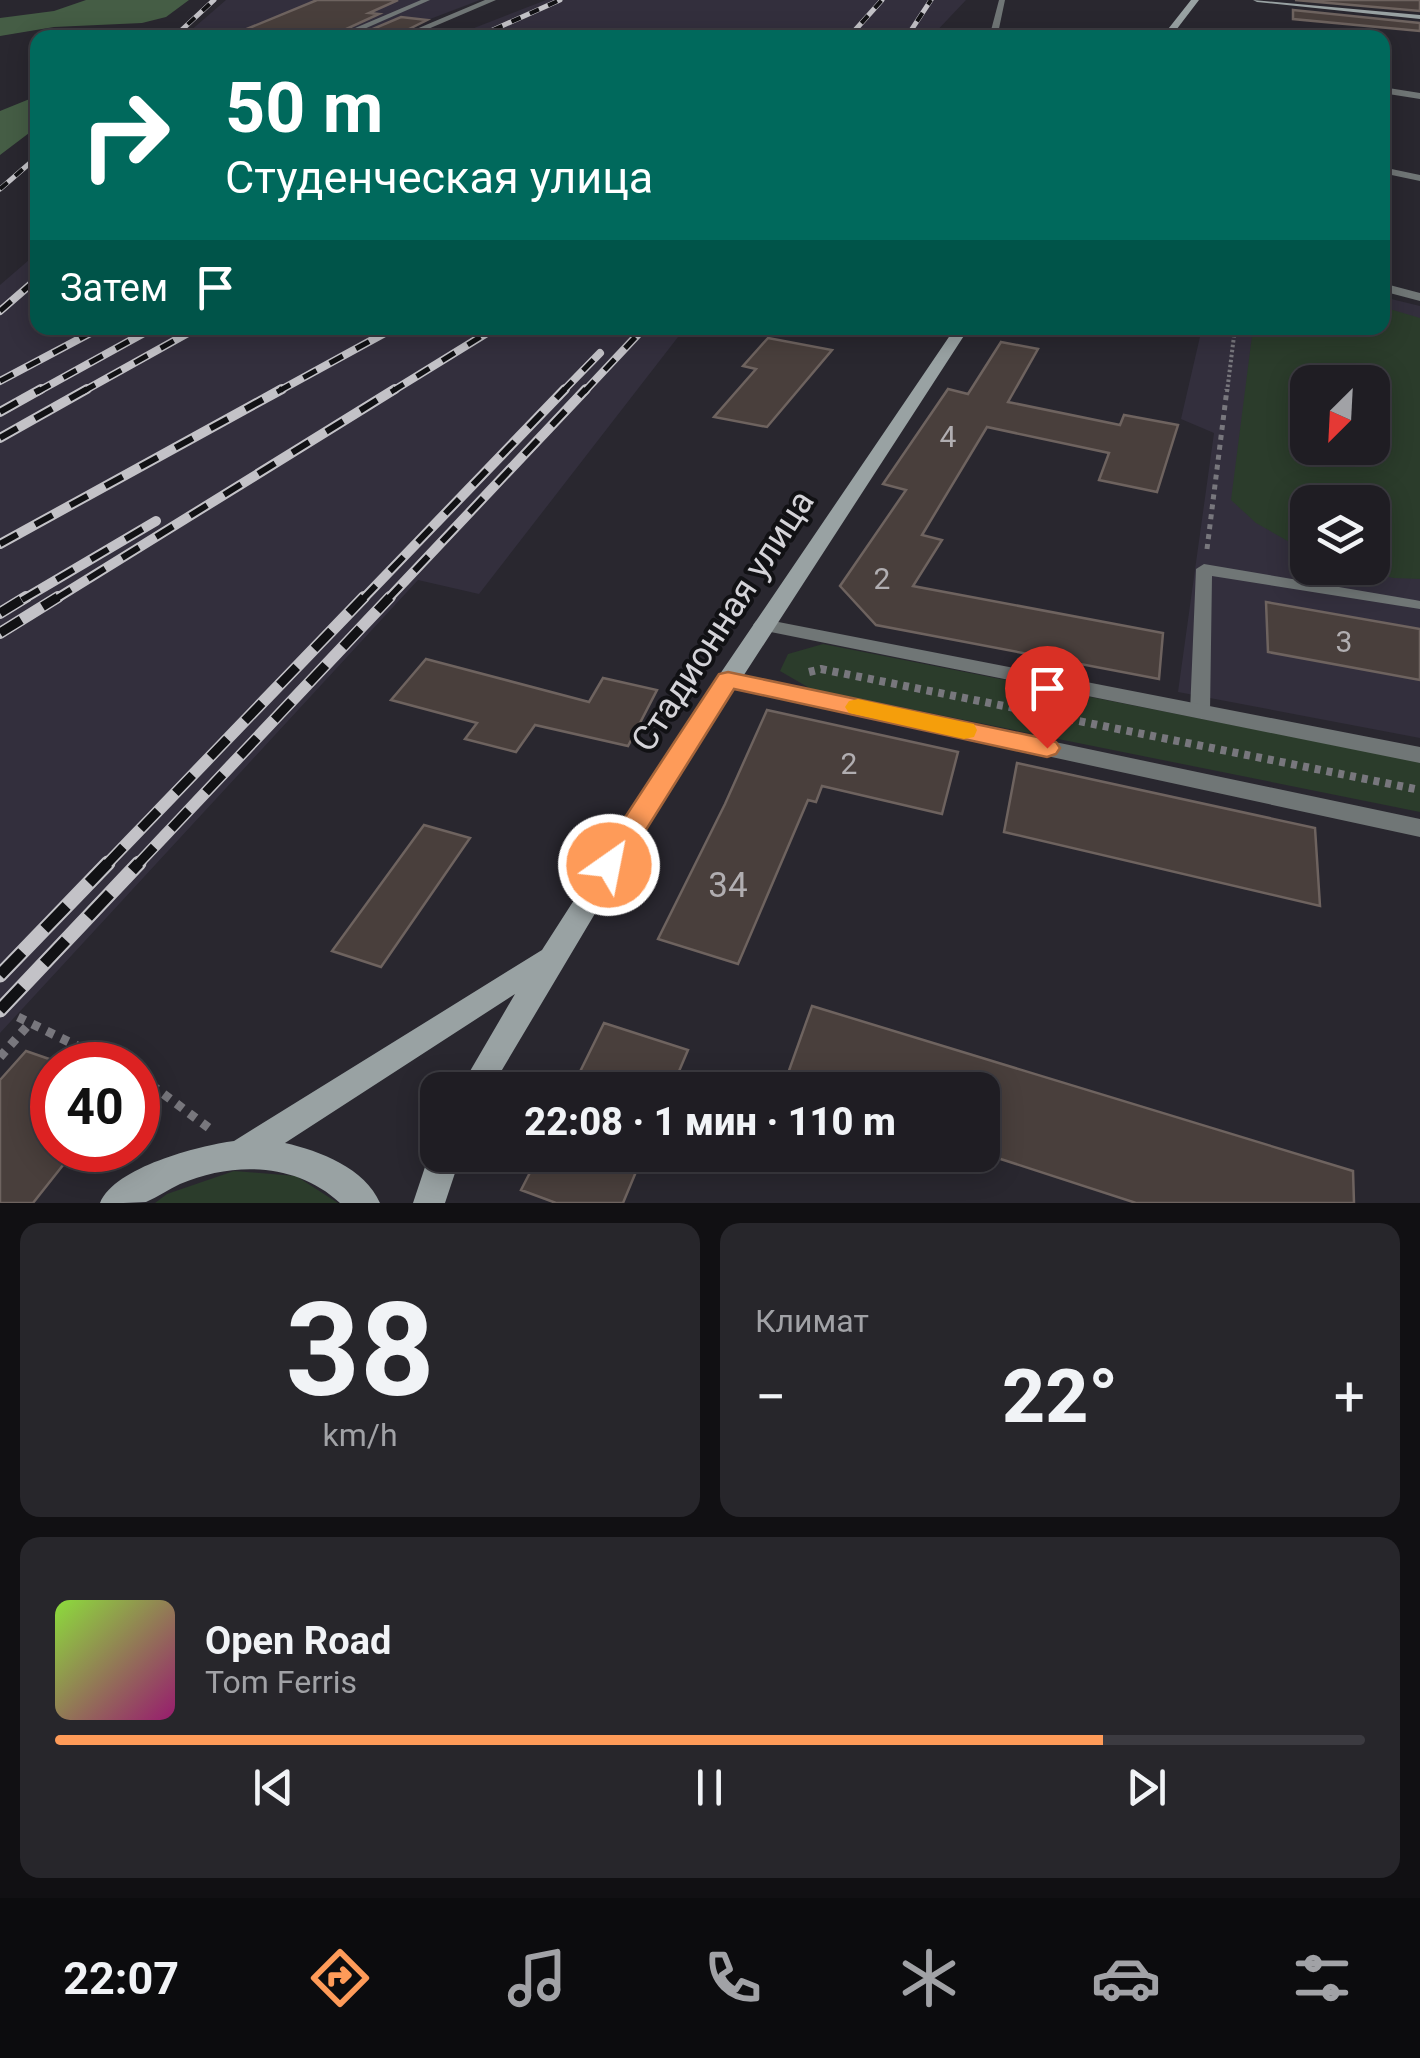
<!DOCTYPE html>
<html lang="ru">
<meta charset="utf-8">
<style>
body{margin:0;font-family:Roboto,sans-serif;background:#27262b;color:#f1f3f6;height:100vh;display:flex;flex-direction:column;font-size:38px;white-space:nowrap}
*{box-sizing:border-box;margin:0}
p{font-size:32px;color:#a1a2a6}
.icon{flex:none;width:55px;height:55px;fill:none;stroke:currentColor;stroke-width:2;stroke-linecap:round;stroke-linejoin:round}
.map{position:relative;height:1203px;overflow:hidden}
.sheet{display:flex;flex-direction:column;gap:20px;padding:20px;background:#111013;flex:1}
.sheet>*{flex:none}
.banner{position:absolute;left:30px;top:30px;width:1360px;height:305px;border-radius:20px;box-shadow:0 5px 25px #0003,0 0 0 2px #3c3b41;background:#00695c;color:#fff;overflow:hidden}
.needle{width:65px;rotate:204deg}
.fabs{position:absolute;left:1290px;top:365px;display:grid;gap:20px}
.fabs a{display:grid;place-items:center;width:100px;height:100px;border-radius:20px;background:#1f1d23;box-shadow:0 5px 25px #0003,0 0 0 2px #3c3b41;font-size:50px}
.speed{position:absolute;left:30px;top:1042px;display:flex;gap:20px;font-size:50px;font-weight:700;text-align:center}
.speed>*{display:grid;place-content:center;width:130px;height:130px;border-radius:50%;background:#1f1d23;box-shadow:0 5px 25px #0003,0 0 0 2px #3c3b41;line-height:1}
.speed .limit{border:15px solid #d22;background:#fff;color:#111}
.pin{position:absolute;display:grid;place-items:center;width:85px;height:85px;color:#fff;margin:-102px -42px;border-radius:50% 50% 50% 0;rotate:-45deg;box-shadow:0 0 10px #0007}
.pin .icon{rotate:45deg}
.me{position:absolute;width:110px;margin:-55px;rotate:33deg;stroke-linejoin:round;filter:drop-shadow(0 0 8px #0008)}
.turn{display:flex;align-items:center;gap:35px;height:210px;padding:0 30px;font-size:45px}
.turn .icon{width:130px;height:130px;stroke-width:2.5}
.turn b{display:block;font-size:70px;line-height:85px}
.then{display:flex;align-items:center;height:95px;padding:0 30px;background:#0003;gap:20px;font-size:38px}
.big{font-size:75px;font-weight:800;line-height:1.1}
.sheet .widget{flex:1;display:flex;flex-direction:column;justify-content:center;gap:15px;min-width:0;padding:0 35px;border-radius:20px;background:#27262b}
.sheet .dial{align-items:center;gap:0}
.dial b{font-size:130px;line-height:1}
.song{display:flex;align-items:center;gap:30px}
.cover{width:120px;height:120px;border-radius:15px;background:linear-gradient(135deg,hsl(90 70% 55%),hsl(320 70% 35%))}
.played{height:10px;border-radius:5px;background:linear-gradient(90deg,#fe9b59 80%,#3c3b41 80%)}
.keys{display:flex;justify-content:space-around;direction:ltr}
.heat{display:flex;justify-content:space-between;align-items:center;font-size:55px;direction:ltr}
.sheet .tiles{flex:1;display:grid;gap:20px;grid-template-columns:1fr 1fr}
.widget:last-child{grid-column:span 2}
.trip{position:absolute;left:420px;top:1072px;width:580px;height:100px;border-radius:20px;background:#1f1d23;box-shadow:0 5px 25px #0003,0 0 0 2px #3c3b41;font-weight:800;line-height:100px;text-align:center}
.tab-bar{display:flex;height:160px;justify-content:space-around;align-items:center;background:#0c0c0e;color:#a1a2a6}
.tab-bar .icon{width:70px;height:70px}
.tab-bar .current{color:#fe9b59}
.tab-bar b{font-size:45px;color:#f1f3f6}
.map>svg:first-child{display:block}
.built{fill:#332f3d;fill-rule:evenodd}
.green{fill:#2b3c2b;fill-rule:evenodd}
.forest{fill:#455d45}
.building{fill:#493f3c;stroke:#6e635f;stroke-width:2.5}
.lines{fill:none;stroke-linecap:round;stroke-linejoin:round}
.path-far3{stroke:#78777d;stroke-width:4;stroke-dasharray:2.5 2.5;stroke-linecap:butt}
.path-far2{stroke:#78777d;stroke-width:5;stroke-dasharray:5 5;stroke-linecap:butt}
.path-far1{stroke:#78777d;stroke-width:8;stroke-dasharray:6 6;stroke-linecap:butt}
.path{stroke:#78777d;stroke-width:9;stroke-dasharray:8 8;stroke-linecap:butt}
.lane{fill:#707676;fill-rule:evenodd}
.street{fill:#707676;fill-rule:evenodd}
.secondary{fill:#99a2a3;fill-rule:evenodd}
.rail-far4-casing{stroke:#c3c2c7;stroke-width:5}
.rail-far3-casing{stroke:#c3c2c7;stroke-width:8}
.rail-far2-casing{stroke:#c3c2c7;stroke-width:10}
.rail-far1-casing{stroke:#c3c2c7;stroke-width:12}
.rail-casing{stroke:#c3c2c7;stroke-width:15}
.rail-far4{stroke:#111114;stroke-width:4;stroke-dasharray:10;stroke-linecap:butt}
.rail-far3{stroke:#111114;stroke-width:5;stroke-dasharray:15;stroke-linecap:butt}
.rail-far2{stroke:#111114;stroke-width:6;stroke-dasharray:20;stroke-linecap:butt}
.rail-far1{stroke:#111114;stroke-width:9;stroke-dasharray:25;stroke-linecap:butt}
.rail{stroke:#111114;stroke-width:11;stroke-dasharray:32;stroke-linecap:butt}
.route{fill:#fe9b59;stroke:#a5653a;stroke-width:2.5}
.slow{fill:#f59e0b}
.labels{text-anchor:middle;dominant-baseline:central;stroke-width:8;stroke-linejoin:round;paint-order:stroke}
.number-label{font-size:30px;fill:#b1aeb1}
.street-label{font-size:35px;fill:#d4d3d8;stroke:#111114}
.near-number-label{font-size:35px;fill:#b1aeb1}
</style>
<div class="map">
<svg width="1420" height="1203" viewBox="0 0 1420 1203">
<rect width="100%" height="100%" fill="#29272f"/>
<path class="built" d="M 226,0 L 480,0 L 383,37 L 182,38 Z
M 546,0 L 966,0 L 931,37 L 451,37 Z
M 37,253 L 38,328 L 685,328 L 479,594 L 418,580 L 0,1033 L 0,285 Z
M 1383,297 L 1420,306 L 1420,738 L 1178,692 L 1214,433 L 1181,419 L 1202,328 L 1382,328 ZM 1308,382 L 1372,382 L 1372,448 L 1308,448 ZM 1308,502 L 1372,502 L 1372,568 L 1308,568 Z"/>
<path class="green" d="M 1383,307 L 1420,318 L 1420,579 L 1394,578 L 1342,568 L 1372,568 L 1372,502 L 1308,502 L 1307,552 L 1256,523 L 1231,500 L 1253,328 L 1382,328 ZM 1308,382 L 1372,382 L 1372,448 L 1308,448 Z
M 823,644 L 1420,762 L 1420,812 L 811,689 L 780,671 L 788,654 Z
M 234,1171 L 296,1176 L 338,1203 L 155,1203 L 167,1194 Z"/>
<path class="forest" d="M 86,0 L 189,0 L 166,17 L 142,23 L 54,27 L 0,36 L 0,18 L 54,11 Z
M 37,96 L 37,127 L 0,155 L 0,111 Z"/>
<path class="building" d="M 317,0 L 398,0 L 369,13 L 379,14 L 344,30 L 354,37 L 401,17 L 427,20 L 391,38 L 225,38 Z
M 1295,0 L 1420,0 L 1420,11 Z
M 1293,10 L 1420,23 L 1420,31 L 1293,19 Z
M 768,338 L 832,350 L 767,427 L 714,417 L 756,369 L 743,366 Z
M 1001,342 L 1038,349 L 1008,402 L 1120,425 L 1124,415 L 1178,425 L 1157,492 L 1099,480 L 1109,453 L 987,427 L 922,535 L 942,540 L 913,586 L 1163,633 L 1159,679 L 876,625 L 840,586 L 906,490 L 883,484 L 948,389 L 968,394 Z
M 1266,602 L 1420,629 L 1420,680 L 1268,652 Z
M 426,659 L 589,702 L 603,678 L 657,690 L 628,746 L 535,725 L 516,752 L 465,739 L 477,723 L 391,700 Z
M 767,710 L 958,752 L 942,814 L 822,786 L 816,802 L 808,800 L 738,964 L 658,939 L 725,804 Z
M 1017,763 L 1315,828 L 1320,906 L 1004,832 Z
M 424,825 L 470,838 L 381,967 L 332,951 Z
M 812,1006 L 1353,1171 L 1354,1203 L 1136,1203 L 982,1153 L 982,1090 L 782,1090 Z
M 604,1023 L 688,1050 L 671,1090 L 571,1090 Z
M 26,1051 L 52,1060 L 52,1150 L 75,1150 L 33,1203 L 0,1203 L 0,1080 Z
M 539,1155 L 643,1155 L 623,1203 L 556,1203 L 521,1190 Z"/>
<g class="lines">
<path class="path-far3" d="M 1227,392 L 1235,328"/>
<path class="path-far2" d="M 1207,549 L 1227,389"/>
<path class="path-far1" d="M 809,672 L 821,669 L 1420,790"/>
<path class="path" d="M 18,1017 L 116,1065
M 0,1057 L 29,1024
M 138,1075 L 213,1131"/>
<path class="lane" d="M 421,0 L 430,0 L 355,33 L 348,31 Z
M 999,0 L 1005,0 L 997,38 L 989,38 Z
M 1204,564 L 1415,600 L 1420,601 L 1420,609 L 1212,576 L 1210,712 L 1207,717 L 1193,717 L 1190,712 L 1196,569 Z"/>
<path class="street" d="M 485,0 L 496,0 L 407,38 L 395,38 Z
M 1382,87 L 1420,93 L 1420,99 L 1382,93 Z
M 1382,167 L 1420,175 L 1420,181 L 1382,173 Z
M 1382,283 L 1420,293 L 1420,301 L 1382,291 Z
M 763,619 L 1420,747 L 1420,763 L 756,629 L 753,625 L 756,621 Z
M 728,673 L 1420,819 L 1420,837 L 720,685 L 717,680 Z"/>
<path class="secondary" d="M 1191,0 L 1199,0 L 1170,38 L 1161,38 Z
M 1253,0 L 1420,15 L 1420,19 L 1257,2 Z
M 955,328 L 969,328 L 659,806 L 490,1090 L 459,1090 L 515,994 L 285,1143 C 320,1151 365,1168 380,1203 L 340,1203 C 297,1163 234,1161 180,1184 C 169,1189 158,1197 146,1202 C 134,1203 113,1203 100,1203 C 115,1167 198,1146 234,1141 L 542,950 L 703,699 Z
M 438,1143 L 438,1155 L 461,1155 L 445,1203 L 413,1203 L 429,1155 Z"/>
<defs>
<path id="rail-far4" d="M 173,38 L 214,0
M 475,38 L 560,0
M 848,38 L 882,0
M 906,38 L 931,0
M 0,189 L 38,156"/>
<path id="rail-far3" d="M 0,311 L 38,278
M 0,381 L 100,328
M 37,392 L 153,328
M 82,392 L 197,328
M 277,392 L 394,328
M 391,392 L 495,328
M 562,392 L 600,353
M 584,392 L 644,328"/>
<path id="rail-far2" d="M 0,412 L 41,389
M 0,438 L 87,389
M 0,544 L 282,389
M 22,600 L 156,521
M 54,600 L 395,389
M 362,600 L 565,389
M 387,600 L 586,389"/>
<path id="rail-far1" d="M 0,613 L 26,597
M 0,633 L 58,597
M 106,865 L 364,597
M 137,865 L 390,597"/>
<path id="rail" d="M 0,975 L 108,863
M 0,1010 L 139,863"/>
</defs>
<use href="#rail-far4" class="rail-far4-casing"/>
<use href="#rail-far3" class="rail-far3-casing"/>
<use href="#rail-far2" class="rail-far2-casing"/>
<use href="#rail-far1" class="rail-far1-casing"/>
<use href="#rail" class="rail-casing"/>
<use href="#rail-far4" class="rail-far4"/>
<use href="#rail-far3" class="rail-far3"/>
<use href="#rail-far2" class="rail-far2"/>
<use href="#rail-far1" class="rail-far1"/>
<use href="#rail" class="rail"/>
</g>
<path class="route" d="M 728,672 L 1047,739 L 1056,742 L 1060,748 L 1056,754 L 1047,757 L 734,689 L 619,873 L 609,876 L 599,873 L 595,865 L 599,857 L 719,674 Z"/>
<path class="slow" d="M 858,699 L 964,722 L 974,724 L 977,730 L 974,737 L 964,739 L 849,713 L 845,707 L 849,701 Z"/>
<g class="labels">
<g class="number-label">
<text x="948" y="436">4</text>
<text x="882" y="578">2</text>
<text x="1344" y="641">3</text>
<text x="849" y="763">2</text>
</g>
<g class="street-label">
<text transform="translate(723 621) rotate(-57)">Стадионная улица</text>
</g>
<g class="near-number-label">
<text x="728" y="885">34</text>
</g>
</g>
</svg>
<div class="fabs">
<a><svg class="needle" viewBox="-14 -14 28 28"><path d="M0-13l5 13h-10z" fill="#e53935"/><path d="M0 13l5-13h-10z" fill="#a1a2a6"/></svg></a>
<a><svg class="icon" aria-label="layers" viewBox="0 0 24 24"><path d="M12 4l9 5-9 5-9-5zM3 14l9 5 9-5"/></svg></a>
</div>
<div class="speed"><div class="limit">40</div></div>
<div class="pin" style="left:1047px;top:748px;background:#d93025"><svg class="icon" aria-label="arrive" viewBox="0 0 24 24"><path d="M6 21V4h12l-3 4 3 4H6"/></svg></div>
<svg class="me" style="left:609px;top:865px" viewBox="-20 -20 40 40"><circle r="17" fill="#fe9b59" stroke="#fff" stroke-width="3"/><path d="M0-11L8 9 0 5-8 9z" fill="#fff"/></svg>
<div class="trip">22:08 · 1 мин · 110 m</div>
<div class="banner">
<div class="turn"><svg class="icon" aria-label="right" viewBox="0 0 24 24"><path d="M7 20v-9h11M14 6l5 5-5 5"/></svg><div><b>50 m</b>Студенческая улица</div></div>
<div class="then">Затем<svg class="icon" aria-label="arrive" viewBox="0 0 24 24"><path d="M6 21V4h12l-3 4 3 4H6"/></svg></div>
</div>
</div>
<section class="sheet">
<div class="tiles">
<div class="widget dial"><b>38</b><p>km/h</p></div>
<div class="widget"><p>Климат</p>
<div class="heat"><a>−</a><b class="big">22°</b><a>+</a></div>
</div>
<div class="widget">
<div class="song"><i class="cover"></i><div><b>Open Road</b><p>Tom Ferris</p></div></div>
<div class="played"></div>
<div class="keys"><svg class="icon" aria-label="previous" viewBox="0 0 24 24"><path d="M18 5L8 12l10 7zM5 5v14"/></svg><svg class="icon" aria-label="pause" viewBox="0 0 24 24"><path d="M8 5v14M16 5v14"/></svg><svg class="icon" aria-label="next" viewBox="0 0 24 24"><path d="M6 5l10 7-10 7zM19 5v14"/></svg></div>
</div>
</div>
</section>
<nav class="tab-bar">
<b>22:07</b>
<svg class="icon current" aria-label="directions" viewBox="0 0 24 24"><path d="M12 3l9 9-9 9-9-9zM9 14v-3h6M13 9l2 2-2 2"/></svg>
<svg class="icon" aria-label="music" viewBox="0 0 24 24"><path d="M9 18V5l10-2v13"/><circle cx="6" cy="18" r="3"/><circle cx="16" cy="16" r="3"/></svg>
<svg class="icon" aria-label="phone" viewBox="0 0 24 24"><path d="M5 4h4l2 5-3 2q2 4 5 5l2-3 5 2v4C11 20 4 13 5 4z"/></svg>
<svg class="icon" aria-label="climate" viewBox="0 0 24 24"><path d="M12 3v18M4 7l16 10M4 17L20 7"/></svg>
<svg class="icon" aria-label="car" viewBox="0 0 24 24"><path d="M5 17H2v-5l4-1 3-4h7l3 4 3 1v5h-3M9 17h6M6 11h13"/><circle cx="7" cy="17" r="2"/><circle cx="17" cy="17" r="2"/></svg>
<svg class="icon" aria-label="filters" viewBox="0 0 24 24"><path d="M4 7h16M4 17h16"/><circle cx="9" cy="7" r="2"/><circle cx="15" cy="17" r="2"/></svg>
</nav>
